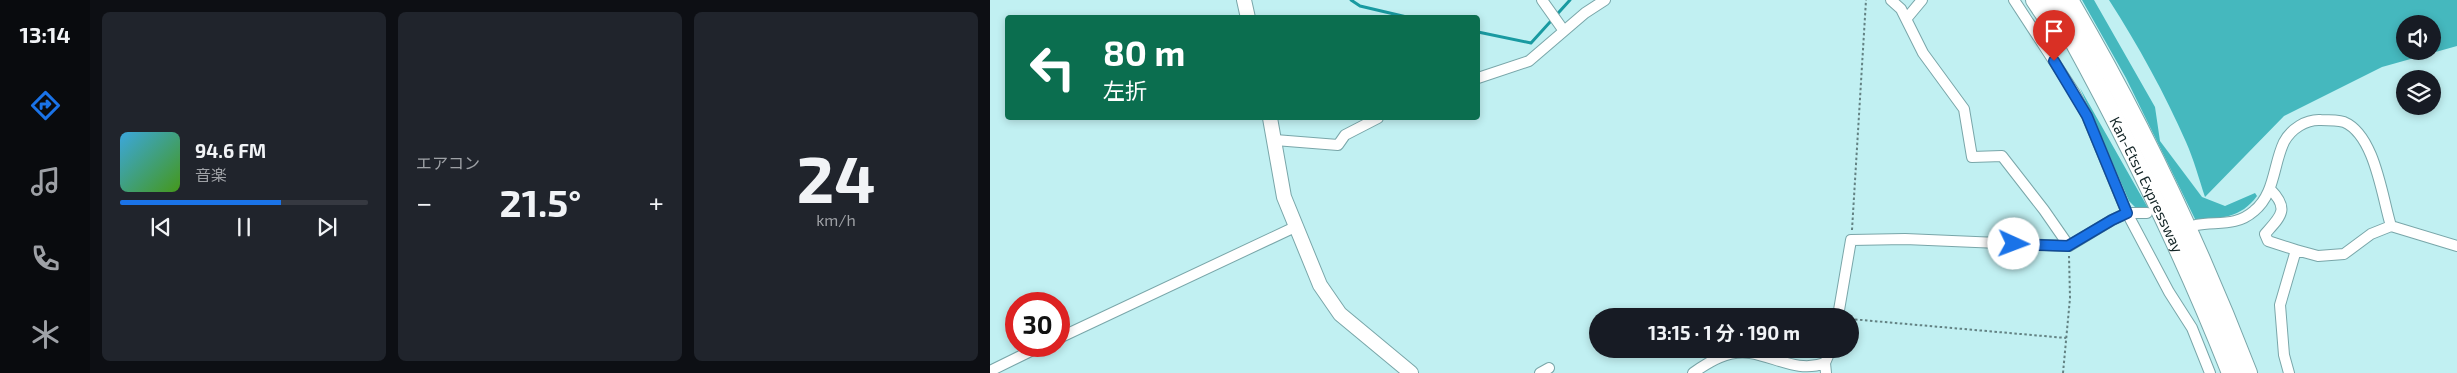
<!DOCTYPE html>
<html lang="ja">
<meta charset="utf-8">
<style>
body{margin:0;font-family:"Exo 2","Noto Sans JP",sans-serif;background:#20242c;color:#f1f3f6;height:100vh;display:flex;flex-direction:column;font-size:19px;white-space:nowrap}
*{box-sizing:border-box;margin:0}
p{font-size:16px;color:#9ea1a6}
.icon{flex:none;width:28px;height:28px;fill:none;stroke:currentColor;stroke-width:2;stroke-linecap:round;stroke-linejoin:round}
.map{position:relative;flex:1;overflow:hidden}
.details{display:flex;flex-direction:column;gap:12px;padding:12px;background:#0d0f14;width:900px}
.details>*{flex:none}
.top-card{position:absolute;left:15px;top:15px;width:475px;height:105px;border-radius:5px;box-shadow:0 2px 8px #0003;background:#0b6e4f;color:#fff;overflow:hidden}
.fabs{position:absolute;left:1406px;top:15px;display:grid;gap:10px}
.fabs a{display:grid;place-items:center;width:45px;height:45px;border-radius:50%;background:#171b24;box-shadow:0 2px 8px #0003;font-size:25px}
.speed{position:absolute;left:15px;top:292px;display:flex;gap:10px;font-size:25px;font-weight:700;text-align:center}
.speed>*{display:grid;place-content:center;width:65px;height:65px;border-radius:50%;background:#171b24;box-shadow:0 2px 8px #0003;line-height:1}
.speed .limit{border:8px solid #d22;background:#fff;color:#111}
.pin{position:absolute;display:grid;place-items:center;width:42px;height:42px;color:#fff;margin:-51px -21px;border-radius:50% 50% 50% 0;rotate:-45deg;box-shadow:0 0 5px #0007}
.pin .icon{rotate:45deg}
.me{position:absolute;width:55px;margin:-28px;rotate:92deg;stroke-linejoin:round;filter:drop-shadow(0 0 4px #0008)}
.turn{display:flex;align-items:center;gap:18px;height:105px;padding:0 15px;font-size:22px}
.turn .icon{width:65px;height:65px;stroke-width:2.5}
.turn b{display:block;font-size:35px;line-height:42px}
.big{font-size:38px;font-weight:700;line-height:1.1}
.details .widget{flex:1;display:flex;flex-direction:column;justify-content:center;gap:8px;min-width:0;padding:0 18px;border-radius:8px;background:#20242c}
.details .dial{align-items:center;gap:0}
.dial b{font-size:65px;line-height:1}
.song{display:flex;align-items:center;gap:15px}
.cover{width:60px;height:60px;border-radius:8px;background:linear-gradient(135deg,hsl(200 70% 55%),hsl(100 70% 35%))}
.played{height:5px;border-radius:2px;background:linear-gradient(90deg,#1a73e8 65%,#363941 65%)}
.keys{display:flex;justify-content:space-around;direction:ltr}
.heat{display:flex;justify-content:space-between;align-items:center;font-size:28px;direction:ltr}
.details .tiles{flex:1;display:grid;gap:12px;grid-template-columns:repeat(3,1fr)}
.trip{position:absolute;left:599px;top:308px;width:270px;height:50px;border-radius:25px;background:#171b24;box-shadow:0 2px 8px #0003;font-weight:700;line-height:50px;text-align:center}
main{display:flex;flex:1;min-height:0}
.dock{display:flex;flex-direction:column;width:90px;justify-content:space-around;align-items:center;background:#090b0e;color:#9ea1a6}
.dock .icon{width:35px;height:35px}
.dock .selected{color:#1a73e8}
.dock b{font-size:22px;color:#f1f3f6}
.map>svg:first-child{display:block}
.forest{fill:#45b8be;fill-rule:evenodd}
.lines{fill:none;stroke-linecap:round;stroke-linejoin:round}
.stream{stroke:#199aa1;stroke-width:3}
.street-casing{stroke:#79a6a9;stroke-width:12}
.secondary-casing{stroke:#79a6a9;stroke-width:16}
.highway-casing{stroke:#79a6a9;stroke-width:20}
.path{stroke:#638283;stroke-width:2;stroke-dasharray:2.5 2.5;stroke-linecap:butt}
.street{stroke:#fff;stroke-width:10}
.secondary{stroke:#fff;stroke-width:14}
.highway{stroke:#fff;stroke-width:18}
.route-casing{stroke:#114b97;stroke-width:12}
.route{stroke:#1a73e8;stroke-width:9}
.labels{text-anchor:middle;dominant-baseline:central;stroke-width:4;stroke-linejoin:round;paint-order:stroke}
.street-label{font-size:15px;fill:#122425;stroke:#fff}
</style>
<main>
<nav class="dock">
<b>13:14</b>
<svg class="icon selected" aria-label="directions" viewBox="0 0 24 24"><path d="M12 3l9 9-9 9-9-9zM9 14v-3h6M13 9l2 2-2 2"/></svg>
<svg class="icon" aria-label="music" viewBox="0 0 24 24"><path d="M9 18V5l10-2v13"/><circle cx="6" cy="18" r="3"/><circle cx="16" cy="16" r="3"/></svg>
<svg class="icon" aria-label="phone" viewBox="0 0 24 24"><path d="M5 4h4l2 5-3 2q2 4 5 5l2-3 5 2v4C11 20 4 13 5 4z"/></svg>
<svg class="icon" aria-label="climate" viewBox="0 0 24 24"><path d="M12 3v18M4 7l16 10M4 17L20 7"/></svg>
</nav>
<section class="details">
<div class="tiles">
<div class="widget">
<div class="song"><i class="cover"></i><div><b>94.6 FM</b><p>音楽</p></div></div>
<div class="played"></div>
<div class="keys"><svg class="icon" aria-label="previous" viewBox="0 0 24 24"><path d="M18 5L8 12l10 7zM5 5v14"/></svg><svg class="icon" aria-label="pause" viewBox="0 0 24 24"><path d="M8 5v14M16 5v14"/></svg><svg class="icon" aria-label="next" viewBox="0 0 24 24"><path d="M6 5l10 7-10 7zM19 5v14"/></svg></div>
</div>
<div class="widget"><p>エアコン</p>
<div class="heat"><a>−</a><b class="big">21.5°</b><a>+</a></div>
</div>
<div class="widget dial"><b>24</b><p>km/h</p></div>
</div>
</section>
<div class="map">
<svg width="1467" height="373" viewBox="0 0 1467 373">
<rect width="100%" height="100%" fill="#c1f0f2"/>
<path class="forest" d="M 1092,0 L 1104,0 L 1165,107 L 1170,141 L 1212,197 L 1235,206 L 1265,193 L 1267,196 C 1251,218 1230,219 1205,219 L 1136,78 Z
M 1119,0 L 1467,0 L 1467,46 L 1392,67 L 1294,116 L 1215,197 C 1209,179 1204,160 1196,142 C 1175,94 1148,45 1119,0 ZM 1415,24 L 1442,24 L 1442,51 L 1415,51 Z
M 1090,88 L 1158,208 L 1145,207 L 1139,201 Z"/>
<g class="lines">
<path class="stream" d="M 361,0 L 370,6 L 421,18
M 488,32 L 541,43 L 580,0"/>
<defs>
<path id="street" d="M 552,0 L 574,31
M 901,0 L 911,9 L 933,53 L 974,109 L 982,157 L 1012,156 L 1054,210 L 1079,246
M 1024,0 L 1084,92 L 1097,116 L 1137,213 L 1179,292 L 1202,328 L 1220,373
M 917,18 L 932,0
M 488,78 L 539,61 L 595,13 L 615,0
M 285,140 L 348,145 L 355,135 L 388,118
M 1280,189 C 1300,209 1291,216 1275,234 L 1278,241 L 1306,250
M 1206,225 C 1226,221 1246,227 1264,211 C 1285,194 1283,165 1294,142 C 1301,129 1316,119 1331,120 C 1338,120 1347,120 1354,122 C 1385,135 1392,197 1401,226
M 1401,226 L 1467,246
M 848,316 L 861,240 L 915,239 L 1079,246 L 1122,220 L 1137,213 L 1157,213
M 69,338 L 305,227
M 835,363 L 836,373
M 0,371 L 51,346
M 550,373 L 559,368
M 703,373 C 720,361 738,350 760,353 C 786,357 808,373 835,363 L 841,349
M 1299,373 L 1294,355 L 1290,305 L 1306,250 L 1328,256 L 1354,254 L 1381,234 L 1401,226"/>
<path id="secondary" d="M 254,0 L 258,18
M 280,118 L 294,197 L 330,285 L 350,314 L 421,373"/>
<g id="highway">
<path d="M 1045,0 L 1070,37"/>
<path id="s1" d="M 1061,0 C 1129,121 1190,244 1241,373"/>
<path d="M 1079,0 C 1149,119 1208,244 1258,373"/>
</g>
</defs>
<use href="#street" class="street-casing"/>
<use href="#secondary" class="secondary-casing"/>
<use href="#highway" class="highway-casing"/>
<path class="path" d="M 862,230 L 876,0
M 860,319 L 1076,338
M 1073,373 L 1080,298 L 1079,256"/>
<use href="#street" class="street"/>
<use href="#secondary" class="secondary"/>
<use href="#highway" class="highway"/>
</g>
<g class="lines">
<defs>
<path id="route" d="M 1024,244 L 1078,246 L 1122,220 L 1137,213 L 1097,116 L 1064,61"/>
</defs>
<use href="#route" class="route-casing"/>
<use href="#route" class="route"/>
</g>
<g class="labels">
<g class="street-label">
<text stroke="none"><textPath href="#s1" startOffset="208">Kan-Etsu Expressway</textPath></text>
</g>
</g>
</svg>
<div class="fabs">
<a><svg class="icon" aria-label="sound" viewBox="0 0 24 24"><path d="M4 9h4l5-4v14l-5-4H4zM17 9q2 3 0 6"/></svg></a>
<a><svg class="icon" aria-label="layers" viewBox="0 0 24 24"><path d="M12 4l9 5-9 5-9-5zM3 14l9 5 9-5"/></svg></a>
</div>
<div class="speed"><div class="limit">30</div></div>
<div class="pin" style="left:1064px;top:61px;background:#d93025"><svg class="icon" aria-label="arrive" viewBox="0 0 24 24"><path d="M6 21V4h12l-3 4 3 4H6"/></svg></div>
<svg class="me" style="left:1024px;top:244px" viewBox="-20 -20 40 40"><circle r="19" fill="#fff"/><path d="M0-13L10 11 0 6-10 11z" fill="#1a73e8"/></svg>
<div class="trip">13:15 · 1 分 · 190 m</div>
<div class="top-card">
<div class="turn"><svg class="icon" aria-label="left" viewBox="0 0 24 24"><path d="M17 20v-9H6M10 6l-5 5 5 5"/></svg><div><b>80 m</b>左折</div></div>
</div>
</div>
</main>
